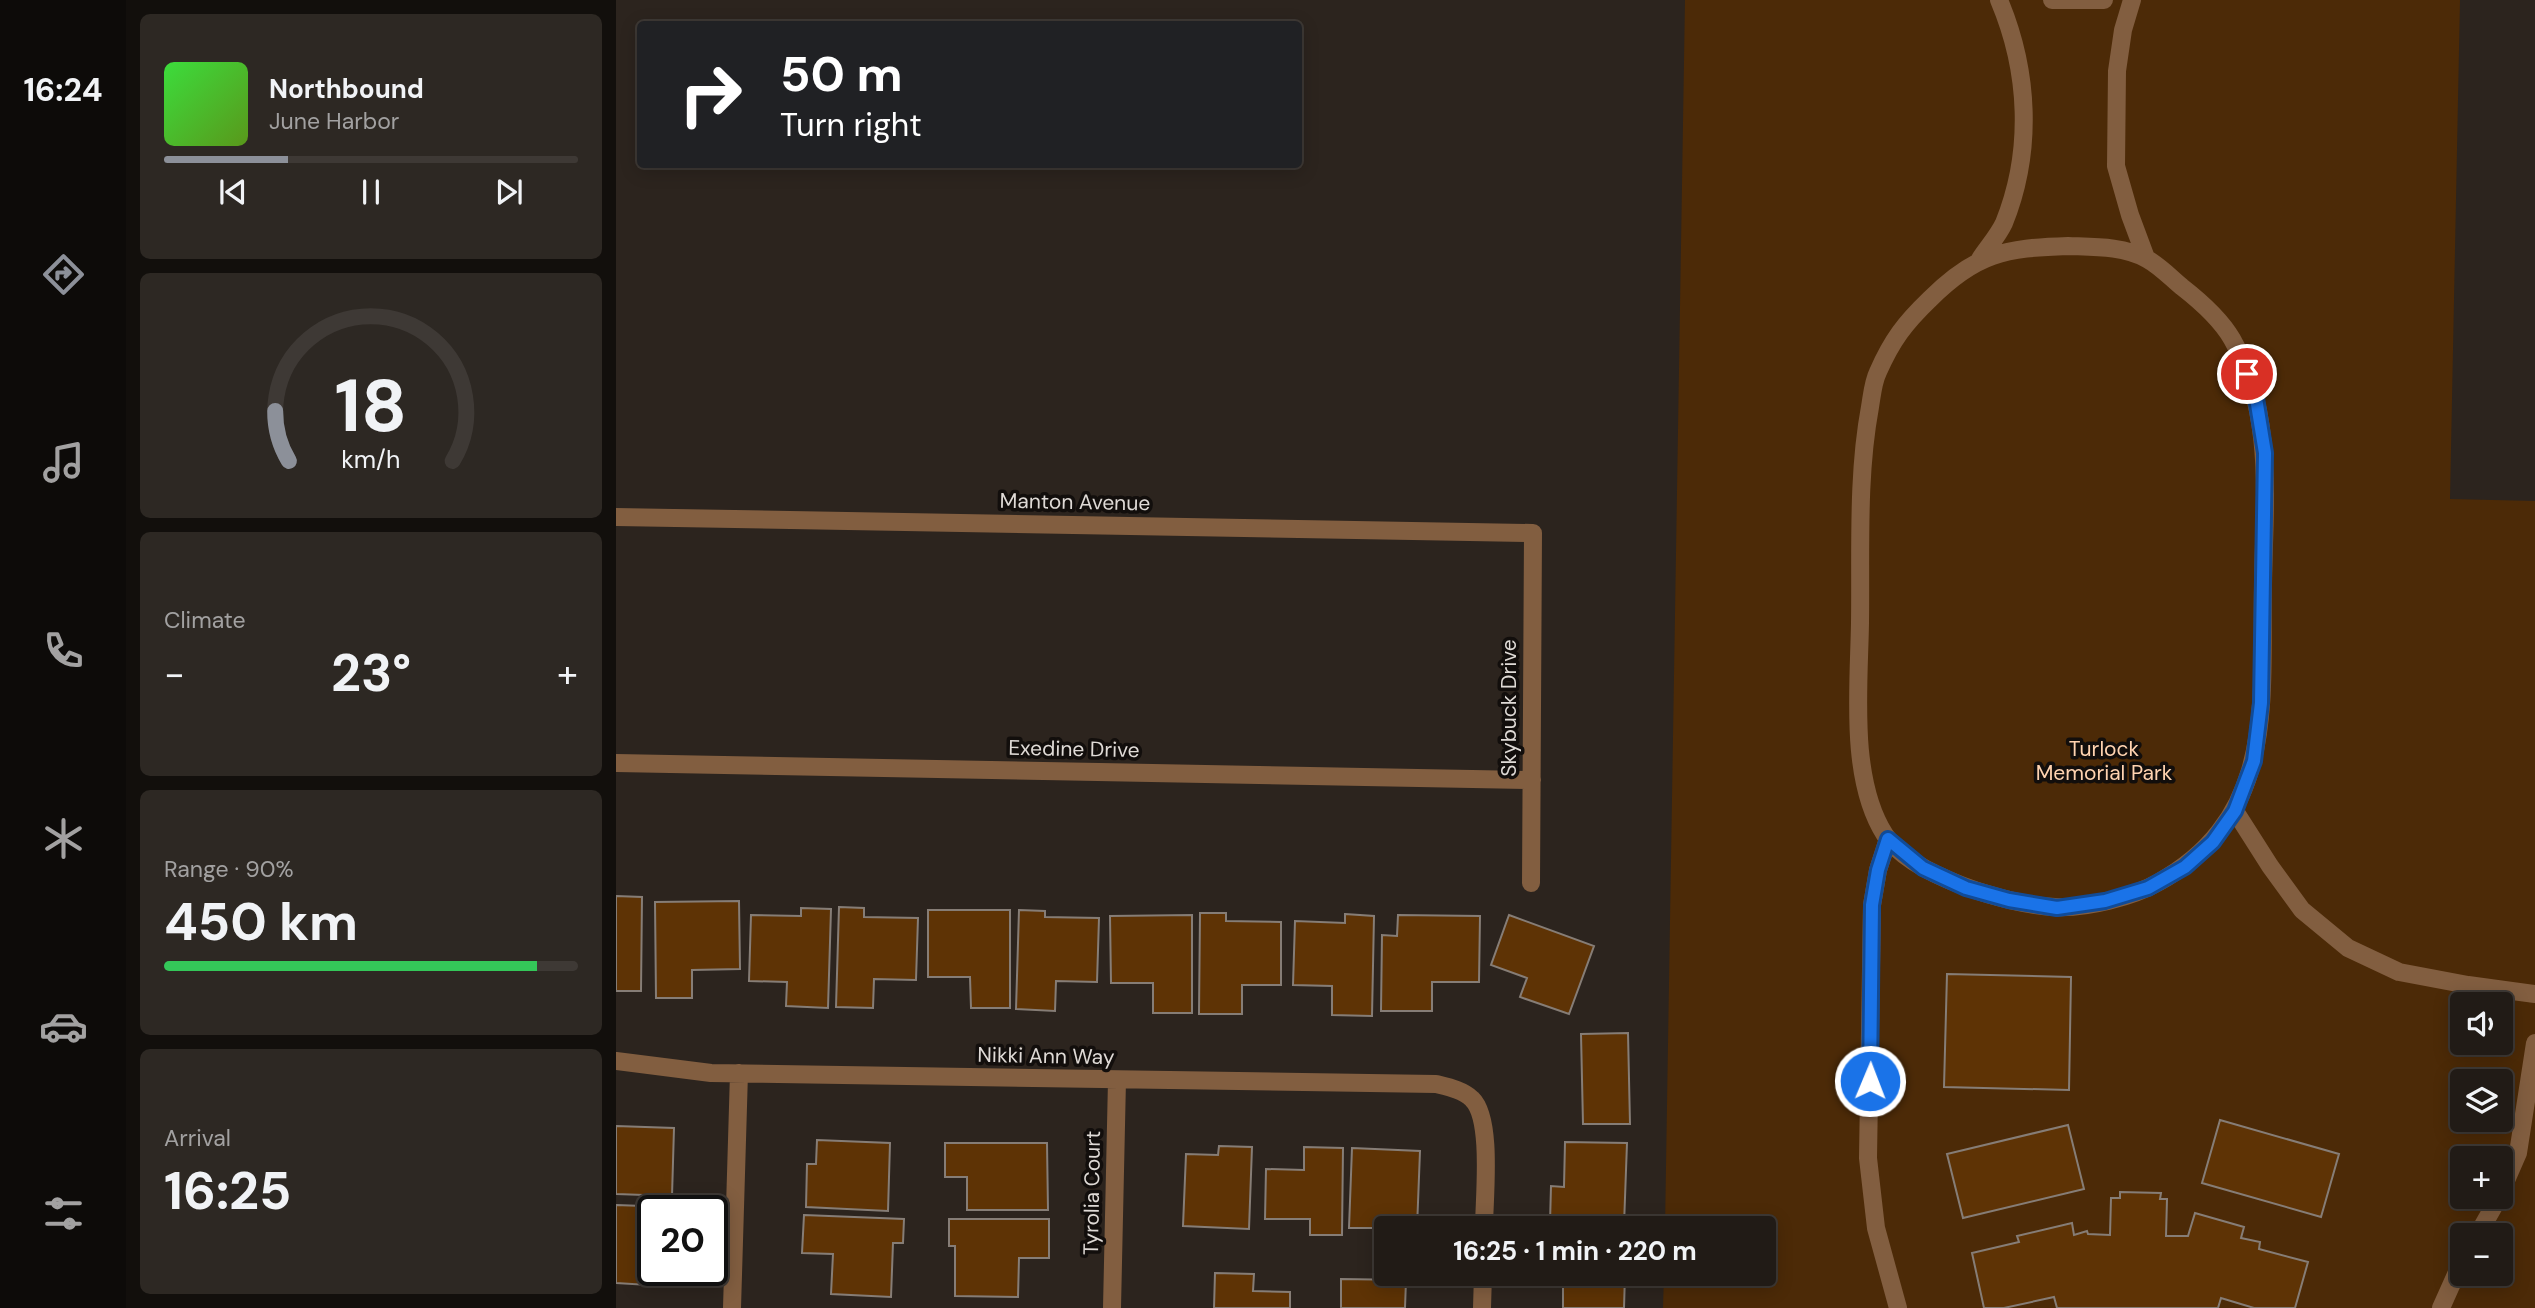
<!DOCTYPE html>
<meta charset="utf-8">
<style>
body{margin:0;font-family:"DM Sans",sans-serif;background:#2d2823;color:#f1f3f6;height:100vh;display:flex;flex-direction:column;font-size:26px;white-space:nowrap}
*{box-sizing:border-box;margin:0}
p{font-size:23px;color:#a2a1a1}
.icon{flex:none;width:38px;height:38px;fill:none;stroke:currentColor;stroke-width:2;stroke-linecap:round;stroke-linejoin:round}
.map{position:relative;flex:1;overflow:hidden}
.panel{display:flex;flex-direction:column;gap:14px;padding:14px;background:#120f0c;width:490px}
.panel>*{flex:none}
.top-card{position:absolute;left:21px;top:21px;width:665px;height:147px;border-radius:7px;box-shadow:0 4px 18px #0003,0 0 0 2px #3e3935;background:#202124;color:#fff;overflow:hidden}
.tools{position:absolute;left:1834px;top:992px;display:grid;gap:14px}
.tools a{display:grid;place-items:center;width:63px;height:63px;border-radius:7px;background:#211b16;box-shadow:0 4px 18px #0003,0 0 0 2px #3e3935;font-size:35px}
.speed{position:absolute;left:21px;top:1195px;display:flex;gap:14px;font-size:35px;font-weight:700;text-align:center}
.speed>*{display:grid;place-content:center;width:91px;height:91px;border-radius:50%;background:#211b16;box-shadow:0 4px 18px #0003,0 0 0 2px #3e3935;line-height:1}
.speed .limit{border:4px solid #111;border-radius:10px;background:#fff;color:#111}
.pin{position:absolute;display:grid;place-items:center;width:60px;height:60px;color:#fff;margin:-30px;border:4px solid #fff;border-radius:50%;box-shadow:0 2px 7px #0007}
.me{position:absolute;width:77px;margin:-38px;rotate:1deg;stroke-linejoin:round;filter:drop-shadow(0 0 5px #0008)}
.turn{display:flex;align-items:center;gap:24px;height:147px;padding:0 28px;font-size:32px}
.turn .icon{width:91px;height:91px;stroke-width:2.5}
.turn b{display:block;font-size:49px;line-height:60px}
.big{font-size:52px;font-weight:700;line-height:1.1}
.panel .card{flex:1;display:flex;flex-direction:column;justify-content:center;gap:10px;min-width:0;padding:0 24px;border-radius:10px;background:#2d2823}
.panel .dial{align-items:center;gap:0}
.dial svg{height:182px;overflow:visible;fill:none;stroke:#3e3935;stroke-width:7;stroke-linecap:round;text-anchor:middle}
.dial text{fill:#f1f3f6;stroke:none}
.song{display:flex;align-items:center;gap:21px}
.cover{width:84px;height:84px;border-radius:10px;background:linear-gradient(135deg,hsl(120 70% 55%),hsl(90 70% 35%))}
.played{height:7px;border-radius:4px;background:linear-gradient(90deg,#8c9099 30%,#3e3935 30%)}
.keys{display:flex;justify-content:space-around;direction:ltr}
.heat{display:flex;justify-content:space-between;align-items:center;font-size:38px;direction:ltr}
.charge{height:10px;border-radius:5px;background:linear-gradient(90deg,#34c759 90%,#3e3935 0)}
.trip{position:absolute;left:758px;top:1216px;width:402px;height:70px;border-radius:7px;background:#211b16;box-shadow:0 4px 18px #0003,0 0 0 2px #3e3935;font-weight:700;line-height:70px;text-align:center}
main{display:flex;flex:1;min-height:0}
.menu{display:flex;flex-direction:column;width:126px;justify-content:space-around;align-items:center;background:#0d0b09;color:#a2a1a1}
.menu .icon{width:49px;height:49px}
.menu .on{color:#8c9099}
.menu b{font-size:32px;color:#f1f3f6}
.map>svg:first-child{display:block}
.green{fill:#4c2a07;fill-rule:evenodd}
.building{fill:#5e3305;stroke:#867d76;stroke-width:2}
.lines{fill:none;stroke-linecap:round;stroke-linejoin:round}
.service{stroke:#825e40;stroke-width:18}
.minor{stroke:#825e40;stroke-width:18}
.route-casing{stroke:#114b97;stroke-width:18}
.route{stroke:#1a73e8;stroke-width:12}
.labels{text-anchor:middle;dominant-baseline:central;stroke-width:7;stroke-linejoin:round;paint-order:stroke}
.street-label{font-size:21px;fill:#dfdad6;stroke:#120e0c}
.park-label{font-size:21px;fill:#ffd3b0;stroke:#120e0c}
</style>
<main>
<nav class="menu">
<b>16:24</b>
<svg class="icon on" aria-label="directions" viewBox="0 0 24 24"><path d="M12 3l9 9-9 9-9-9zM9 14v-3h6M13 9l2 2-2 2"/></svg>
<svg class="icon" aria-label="music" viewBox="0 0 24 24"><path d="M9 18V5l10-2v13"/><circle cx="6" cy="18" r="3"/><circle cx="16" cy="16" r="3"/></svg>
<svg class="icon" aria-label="phone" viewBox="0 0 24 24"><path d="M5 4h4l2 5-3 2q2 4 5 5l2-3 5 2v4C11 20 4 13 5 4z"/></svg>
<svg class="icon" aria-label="climate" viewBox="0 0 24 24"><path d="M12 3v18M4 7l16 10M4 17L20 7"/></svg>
<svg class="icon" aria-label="car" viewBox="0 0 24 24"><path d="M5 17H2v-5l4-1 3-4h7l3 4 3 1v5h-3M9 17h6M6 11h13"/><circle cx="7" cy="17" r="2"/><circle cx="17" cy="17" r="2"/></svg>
<svg class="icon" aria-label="filters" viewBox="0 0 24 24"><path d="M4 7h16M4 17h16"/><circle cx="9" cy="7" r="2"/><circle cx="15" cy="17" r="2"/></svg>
</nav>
<section class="panel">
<div class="card">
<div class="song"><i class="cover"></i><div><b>Northbound</b><p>June Harbor</p></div></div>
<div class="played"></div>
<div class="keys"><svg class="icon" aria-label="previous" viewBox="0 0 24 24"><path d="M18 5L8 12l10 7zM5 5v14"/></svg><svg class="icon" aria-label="pause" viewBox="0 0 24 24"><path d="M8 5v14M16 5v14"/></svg><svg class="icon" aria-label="next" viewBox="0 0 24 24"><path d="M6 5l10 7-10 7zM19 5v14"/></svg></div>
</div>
<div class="card dial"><svg viewBox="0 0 100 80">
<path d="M14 69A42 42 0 1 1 86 69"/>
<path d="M14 69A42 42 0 0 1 8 47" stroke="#8c9099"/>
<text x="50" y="56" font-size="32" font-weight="700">18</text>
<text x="50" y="72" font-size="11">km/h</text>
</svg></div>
<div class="card"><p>Climate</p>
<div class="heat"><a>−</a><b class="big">23°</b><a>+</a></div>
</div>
<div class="card"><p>Range · 90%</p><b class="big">450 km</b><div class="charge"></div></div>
<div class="card"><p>Arrival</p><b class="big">16:25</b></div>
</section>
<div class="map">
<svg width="1919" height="1308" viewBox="0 0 1919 1308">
<rect width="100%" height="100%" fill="#2c241e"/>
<path class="green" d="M 1069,0 L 1844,0 L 1834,499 L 1919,501 L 1919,1308 L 1047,1308 L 1048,1274 L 1148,1274 L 1148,1228 L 1049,1228 ZM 1846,1004 L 1885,1004 L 1885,1043 L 1846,1043 ZM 1846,1082 L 1885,1082 L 1885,1120 L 1846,1120 ZM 1846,1158 L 1885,1158 L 1885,1197 L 1846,1197 ZM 1846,1236 L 1885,1236 L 1885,1274 L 1846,1274 Z"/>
<path class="building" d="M 0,896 L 26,897 L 25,991 L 0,991 Z
M 123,901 L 124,969 L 76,970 L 76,998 L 40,998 L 39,902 Z
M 223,907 L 248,908 L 248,917 L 302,918 L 300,980 L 258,979 L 257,1008 L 220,1007 Z
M 185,908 L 215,909 L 212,1008 L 170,1006 L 171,982 L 133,981 L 135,915 L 185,916 Z
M 312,910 L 394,910 L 394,1008 L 355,1008 L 354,977 L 312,977 Z
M 403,910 L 429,911 L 429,917 L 483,918 L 481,982 L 440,981 L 439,1011 L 400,1009 Z
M 584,913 L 610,913 L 610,921 L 665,922 L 665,985 L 626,985 L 626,1014 L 583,1014 Z
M 729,914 L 758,916 L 756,1016 L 716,1015 L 716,986 L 677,985 L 679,921 L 729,923 Z
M 576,915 L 576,1013 L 537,1013 L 537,983 L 495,983 L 494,916 Z
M 782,915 L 864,916 L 863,982 L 816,982 L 816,1011 L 765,1011 L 766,935 L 781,936 Z
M 893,915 L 978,946 L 953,1014 L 904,997 L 911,978 L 875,965 Z
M 1331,974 L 1455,977 L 1453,1090 L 1328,1087 Z
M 1012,1033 L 1014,1124 L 967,1124 L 965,1034 Z
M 1604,1120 L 1723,1154 L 1705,1217 L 1586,1183 Z
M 1452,1125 L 1468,1189 L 1347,1218 L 1331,1154 Z
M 0,1126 L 58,1128 L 56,1196 L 0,1194 Z
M 201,1140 L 274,1143 L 272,1211 L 190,1207 L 191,1164 L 200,1164 Z
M 949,1142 L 1011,1143 L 1008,1225 L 934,1223 L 935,1186 L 948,1187 Z
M 329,1143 L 431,1143 L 432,1210 L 351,1210 L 351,1177 L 329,1177 Z
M 603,1146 L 636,1147 L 633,1229 L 567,1226 L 570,1154 L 602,1155 Z
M 688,1147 L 727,1148 L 726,1235 L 694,1235 L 694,1219 L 649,1219 L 650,1169 L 688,1170 Z
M 736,1148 L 804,1151 L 801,1228 L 733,1228 Z
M 1504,1192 L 1545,1193 L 1544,1199 L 1551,1199 L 1550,1236 L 1572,1236 L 1579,1213 L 1628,1227 L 1625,1238 L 1644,1242 L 1643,1249 L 1692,1262 L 1679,1308 L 1638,1308 L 1605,1298 L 1602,1308 L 1441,1308 L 1438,1297 L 1388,1308 L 1368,1308 L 1356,1253 L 1403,1242 L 1401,1236 L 1456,1223 L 1458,1235 L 1471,1231 L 1472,1234 L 1494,1235 L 1495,1198 L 1504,1198 Z
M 0,1205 L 55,1207 L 55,1211 L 37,1211 L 37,1242 L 34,1242 L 32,1285 L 0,1283 Z
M 188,1215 L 288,1219 L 287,1243 L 277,1243 L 275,1297 L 215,1294 L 217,1254 L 186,1253 Z
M 333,1219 L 433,1219 L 433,1258 L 403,1258 L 402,1297 L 339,1296 L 339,1246 L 333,1246 Z
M 599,1273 L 638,1274 L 637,1291 L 674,1292 L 674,1308 L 598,1308 Z
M 947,1274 L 1009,1274 L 1008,1308 L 947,1308 Z
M 725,1279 L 790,1280 L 789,1308 L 725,1308 Z"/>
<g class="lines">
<path class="service" d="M 1436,0 L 1488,0
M 1516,0 L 1507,30 L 1501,71 L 1500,166 L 1514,215 L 1530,258
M 1452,246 C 1478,247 1507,246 1531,259 C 1544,266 1555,278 1566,287 C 1584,301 1605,320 1616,339 C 1659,414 1648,503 1647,586 C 1645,702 1661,816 1543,882 C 1517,897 1470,909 1439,907 C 1392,905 1296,876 1269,835 C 1233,779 1243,687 1244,623 C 1245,551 1241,477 1254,407 C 1256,395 1257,382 1262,372 C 1276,340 1289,323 1314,299 C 1360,253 1389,248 1452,246 Z
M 1364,259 C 1371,248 1382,236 1388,223 C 1417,151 1413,71 1383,0
M 1619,811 L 1654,866 L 1686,910 L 1732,948 L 1783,972 L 1852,985 L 1919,994
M 1272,839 L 1262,870 L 1256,905 L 1252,1158 L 1260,1228 L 1282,1308
M 1885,1192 L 1902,1153 L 1919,1043
M 1861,1236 L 1883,1197
M 1825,1308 L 1846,1261"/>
<path class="minor" d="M 0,517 L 917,533 L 915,883
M 0,763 L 916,780
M 0,1061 L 95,1073 L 820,1084 C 832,1087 847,1090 856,1099 C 877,1119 868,1199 868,1228
M 116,1308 L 123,1073
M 496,1308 L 501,1080
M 866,1308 L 867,1274"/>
</g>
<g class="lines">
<defs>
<path id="route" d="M 1254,1081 L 1256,905 L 1262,870 L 1272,839 L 1307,868 L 1350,888 L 1393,900 L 1441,908 L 1489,901 L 1532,888 L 1569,867 L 1597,842 L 1619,811 L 1638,761 L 1645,703 L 1649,453 L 1639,392 L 1631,374"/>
</defs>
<use href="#route" class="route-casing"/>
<use href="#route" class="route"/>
</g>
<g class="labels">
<g class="street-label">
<text transform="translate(459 502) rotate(1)">Manton Avenue</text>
<text transform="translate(893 708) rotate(-90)">Skybuck Drive</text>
<text transform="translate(458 749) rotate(1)">Exedine Drive</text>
<text transform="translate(430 1056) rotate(1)">Nikki Ann Way</text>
<text transform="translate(476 1193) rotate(-89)">Tyrolia Court</text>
</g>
<g class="park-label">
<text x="1488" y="749">Turlock<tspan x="1488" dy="24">Memorial Park</tspan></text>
</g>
</g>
</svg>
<div class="tools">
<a><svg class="icon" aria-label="sound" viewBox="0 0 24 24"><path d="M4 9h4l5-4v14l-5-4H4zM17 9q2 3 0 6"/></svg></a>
<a><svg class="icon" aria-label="layers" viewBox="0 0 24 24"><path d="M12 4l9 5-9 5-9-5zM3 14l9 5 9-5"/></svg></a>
<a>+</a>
<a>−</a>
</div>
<div class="speed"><div class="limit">20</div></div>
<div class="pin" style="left:1631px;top:374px;background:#d93025"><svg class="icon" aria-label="arrive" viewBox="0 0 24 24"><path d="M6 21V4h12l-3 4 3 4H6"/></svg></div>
<svg class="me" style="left:1254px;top:1081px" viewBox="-20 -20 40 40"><circle r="17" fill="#1a73e8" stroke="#fff" stroke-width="3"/><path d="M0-11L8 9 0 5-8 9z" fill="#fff"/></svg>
<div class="trip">16:25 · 1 min · 220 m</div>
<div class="top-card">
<div class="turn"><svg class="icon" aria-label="right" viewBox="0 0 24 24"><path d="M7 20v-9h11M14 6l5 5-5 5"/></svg><div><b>50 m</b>Turn right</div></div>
</div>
</div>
</main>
